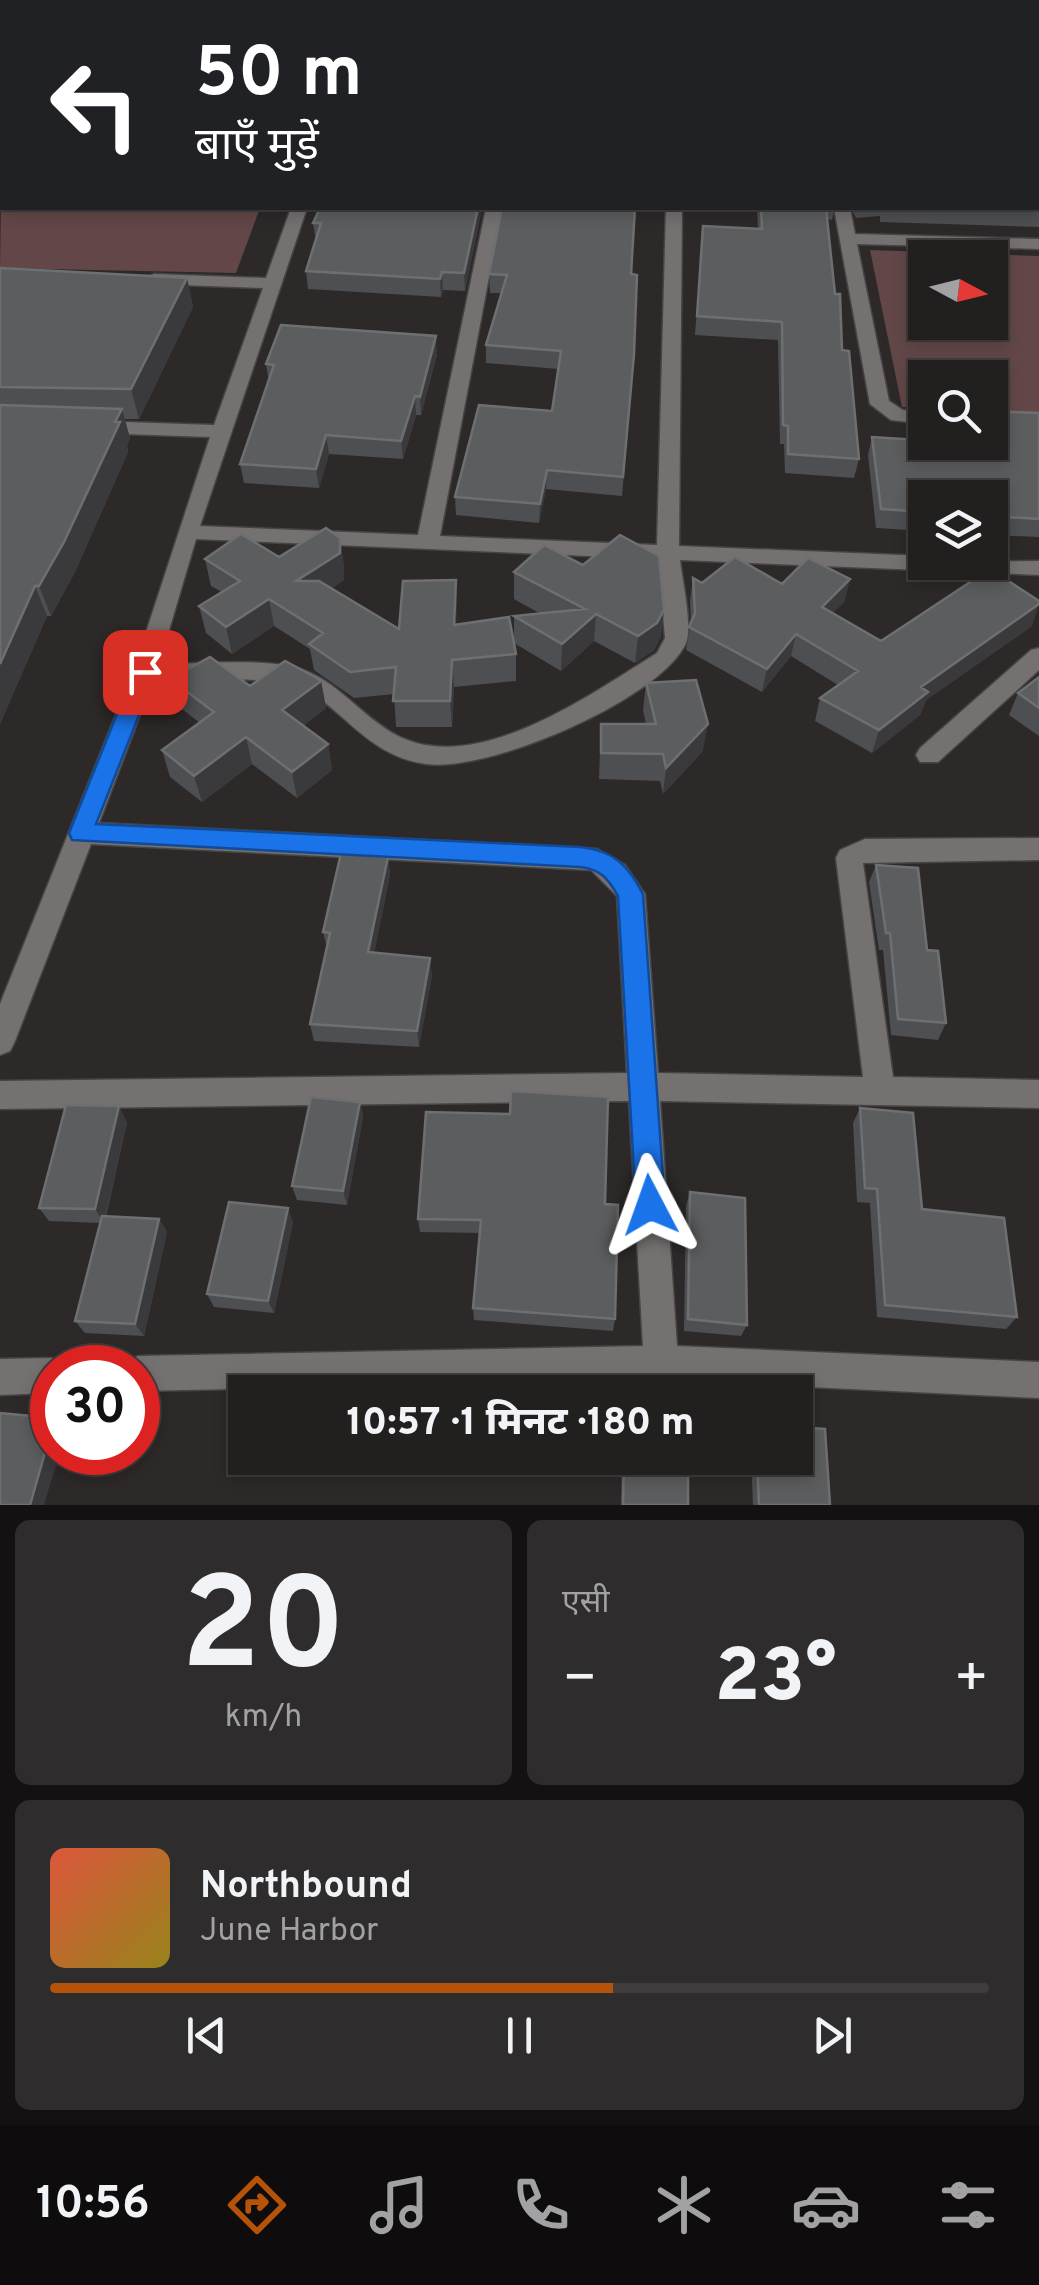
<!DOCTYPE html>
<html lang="hi">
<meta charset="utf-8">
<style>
body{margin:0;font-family:Overpass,"Noto Sans Devanagari",sans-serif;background:#2e2c2c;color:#f1f3f6;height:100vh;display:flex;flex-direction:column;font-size:38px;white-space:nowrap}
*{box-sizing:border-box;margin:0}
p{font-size:32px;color:#a2a2a4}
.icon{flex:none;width:55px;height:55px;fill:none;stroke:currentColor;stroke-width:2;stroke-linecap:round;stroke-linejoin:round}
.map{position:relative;height:1505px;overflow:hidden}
.details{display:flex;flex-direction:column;gap:15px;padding:15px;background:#131111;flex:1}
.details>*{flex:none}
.banner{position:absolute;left:0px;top:0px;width:1040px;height:210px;box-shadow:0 5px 15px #0003,0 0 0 2px #3f3d3d;background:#202124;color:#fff;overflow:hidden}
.needle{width:65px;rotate:97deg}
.buttons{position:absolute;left:908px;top:240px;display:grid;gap:20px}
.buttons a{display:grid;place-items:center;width:100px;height:100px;border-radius:0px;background:#221f1f;box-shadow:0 5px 15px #0003,0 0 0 2px #3f3d3d;font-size:50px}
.speed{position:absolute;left:30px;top:1345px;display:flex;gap:20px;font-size:50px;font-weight:700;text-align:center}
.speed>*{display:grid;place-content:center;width:130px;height:130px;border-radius:50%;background:#221f1f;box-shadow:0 5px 15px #0003,0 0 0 2px #3f3d3d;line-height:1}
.speed .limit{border:15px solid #d22;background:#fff;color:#111}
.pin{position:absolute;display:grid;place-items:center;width:85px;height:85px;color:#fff;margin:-42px;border-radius:20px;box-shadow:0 5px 15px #0006}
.me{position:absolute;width:110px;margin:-55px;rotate:356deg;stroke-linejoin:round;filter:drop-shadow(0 0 8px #0008)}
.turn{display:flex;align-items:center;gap:35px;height:210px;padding:0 30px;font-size:45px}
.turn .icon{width:130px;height:130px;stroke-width:2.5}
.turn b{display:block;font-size:70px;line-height:85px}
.big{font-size:75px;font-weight:800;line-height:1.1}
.details .widget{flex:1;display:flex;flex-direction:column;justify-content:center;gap:15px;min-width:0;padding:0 35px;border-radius:15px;background:#2e2c2c}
.details .dial{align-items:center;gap:0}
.dial b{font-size:130px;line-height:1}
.song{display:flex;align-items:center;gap:30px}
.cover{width:120px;height:120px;border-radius:15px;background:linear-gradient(135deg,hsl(10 70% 55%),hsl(50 70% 35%))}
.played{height:10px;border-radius:5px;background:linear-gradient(90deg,#b45309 60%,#3f3d3d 60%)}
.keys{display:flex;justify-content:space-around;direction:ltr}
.heat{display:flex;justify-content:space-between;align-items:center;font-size:55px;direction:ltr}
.details .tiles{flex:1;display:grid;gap:15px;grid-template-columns:1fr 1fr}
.widget:last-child{grid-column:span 2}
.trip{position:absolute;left:228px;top:1375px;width:585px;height:100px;border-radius:0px;background:#221f1f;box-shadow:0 5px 15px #0003,0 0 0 2px #3f3d3d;font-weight:800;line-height:100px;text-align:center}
.dock{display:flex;height:160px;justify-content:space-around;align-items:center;background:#0e0c0c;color:#a2a2a4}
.dock .icon{width:70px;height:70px}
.dock .active{color:#b45309}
.dock b{font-size:45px;color:#f1f3f6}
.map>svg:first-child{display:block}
.green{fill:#634748;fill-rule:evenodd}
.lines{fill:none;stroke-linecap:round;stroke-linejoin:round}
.minor-casing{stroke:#464444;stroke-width:3}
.minor{fill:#757171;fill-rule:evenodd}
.wall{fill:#4d4f52}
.shaded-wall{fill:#3a3a3c}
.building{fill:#5b5d5f;stroke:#6e6f71;stroke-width:2.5}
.route{fill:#1a73e8;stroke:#114b97;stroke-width:2.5}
</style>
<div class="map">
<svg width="1039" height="1505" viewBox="0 0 1039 1505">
<rect width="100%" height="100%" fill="#2d2929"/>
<path class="green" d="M 2,139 L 2,208 L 260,208 L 236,273 L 0,268 Z
M 870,250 L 1039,256 L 1039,413 L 990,411 L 990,378 L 925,378 L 925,408 L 902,407 ZM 925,258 L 990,258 L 990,322 L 925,322 Z"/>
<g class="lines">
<defs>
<path id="minor" d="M 0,0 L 37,0 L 38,2 L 0,6 Z
M 935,0 L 947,0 L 948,2 L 936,2 Z
M 291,208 L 307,208 L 200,526 L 418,535 L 486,208 L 502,208 L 440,536 L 657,545 L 666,208 L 682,208 L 679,546 L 925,556 L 925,562 L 1039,561 L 1039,575 L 680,560 C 682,579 693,627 686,643 C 661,699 488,773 426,764 C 361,755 337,696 290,684 C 261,676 188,681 153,681 L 99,823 L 597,849 L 625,865 L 645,894 L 658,1073 L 863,1077 L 836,858 L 840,850 L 865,839 L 1039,838 L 1039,860 L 863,863 L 893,1077 L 1039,1080 L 1039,1108 L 660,1101 L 677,1346 L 1039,1362 L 1039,1398 L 661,1380 L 138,1391 L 138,1368 L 123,1368 L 126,1362 L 138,1356 L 643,1346 L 629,1101 L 0,1109 L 0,1081 L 627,1073 L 617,896 L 591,870 L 91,844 L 15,1041 L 10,1051 L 0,1055 L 0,1004 L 133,672 L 210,437 L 95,433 L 85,427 L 95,421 L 214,425 L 263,288 L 154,284 L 145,279 L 154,274 L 266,278 ZM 196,539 L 658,559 L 665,638 L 657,653 C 591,694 478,776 398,736 C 361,717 337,679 297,668 C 264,658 196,664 159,664 Z
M 834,208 L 850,208 L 855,234 L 1039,239 L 1039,249 L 857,244 L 889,401 L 903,410 L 925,412 L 925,424 L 891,420 L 870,404 Z
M 1039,648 L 1039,670 L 938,762 L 920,762 L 916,755 L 920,748 L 1031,650 Z
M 52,1358 L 66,1368 L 52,1368 L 52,1393 L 0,1395 L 0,1359 Z"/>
</defs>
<use href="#minor" class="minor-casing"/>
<use href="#minor" class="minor"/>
</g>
<path class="wall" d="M 0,0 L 2,4 L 2,57 L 0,57 Z
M 971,0 L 1039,0 L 1039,227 L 880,222 L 880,216 L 856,218 L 851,208 L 1038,208 L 1038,2 L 972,2 Z
M 320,208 L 482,208 L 465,291 L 443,290 L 441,297 L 308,289 L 306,271 L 316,241 L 313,223 Z
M 757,208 L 835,208 L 832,220 L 827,219 L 842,350 L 859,459 L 854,478 L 785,473 L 784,444 L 780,444 L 778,340 L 695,335 L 703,226 L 758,229 Z
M 632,250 L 634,354 L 622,496 L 546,489 L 539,523 L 456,515 L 455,497 L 552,411 L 558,369 L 486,363 L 486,345 L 501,293 L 490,293 L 489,274 Z
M 0,268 L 187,278 L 193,307 L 139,419 L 124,419 L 130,438 L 127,445 L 128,452 L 75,572 L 51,616 L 47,616 L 0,724 Z
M 437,355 L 421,415 L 416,415 L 403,459 L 329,454 L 319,488 L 244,483 L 240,464 L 269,382 L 266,364 Z
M 915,408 L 1039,413 L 1039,537 L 990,535 L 990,498 L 925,498 L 925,531 L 876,528 L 868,455 L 872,437 L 912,440 L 910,426 Z
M 205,559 L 344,565 L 344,580 L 332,588 L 399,629 L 456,580 L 456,625 L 516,654 L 516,681 L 454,687 L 452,727 L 396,727 L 394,694 L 354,698 L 314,670 L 310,649 L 274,626 L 232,654 L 206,633 L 199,606 L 222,592 L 211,586 Z
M 514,572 L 661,637 L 654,650 L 635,663 L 594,641 L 561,671 L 514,643 L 514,616 L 541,614 L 514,599 Z
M 693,578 L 702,583 L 782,584 L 850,579 L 844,602 L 832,613 L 881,641 L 1032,626 L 926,700 L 920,715 L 872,753 L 815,721 L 820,698 L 838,685 L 791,656 L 762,692 L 686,650 L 691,622 L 690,601 Z
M 1039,677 L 1039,736 L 1009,715 L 1018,693 Z
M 170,679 L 250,686 L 321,681 L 326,708 L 303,726 L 328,744 L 332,770 L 297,798 L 252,764 L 202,802 L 170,777 L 162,750 L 200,723 L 178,706 Z
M 646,683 L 703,751 L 663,794 L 660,781 L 599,779 L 601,724 L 646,724 L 643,710 Z
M 388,857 L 390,875 L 374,953 L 432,975 L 419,1047 L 314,1041 L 310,1024 L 327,948 L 323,932 Z
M 876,865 L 927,950 L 946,1023 L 938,1040 L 891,1035 L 883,950 L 879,950 L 869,882 Z
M 360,1102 L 363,1117 L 347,1205 L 297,1200 L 292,1186 Z
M 860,1108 L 922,1209 L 1017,1317 L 1006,1329 L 877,1317 L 870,1203 L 857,1202 L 853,1123 Z
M 127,1122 L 106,1217 L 159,1219 L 167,1232 L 144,1336 L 85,1333 L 75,1321 L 100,1223 L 49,1221 L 39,1208 Z
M 690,1192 L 747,1325 L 741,1336 L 684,1331 L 686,1206 Z
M 605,1204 L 615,1319 L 613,1331 L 474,1320 L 473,1308 L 480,1233 L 420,1232 L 418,1219 Z
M 293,1222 L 274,1313 L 214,1307 L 207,1294 Z
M 622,1458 L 688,1458 L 688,1505 L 621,1505 Z
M 751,1458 L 795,1458 L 830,1505 L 753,1505 Z"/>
<path class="shaded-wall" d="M 208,0 L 223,0 L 221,2 L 206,2 Z
M 478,208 L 482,208 L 465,291 L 464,273 Z
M 442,272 L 443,290 L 441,297 L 440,279 Z
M 187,278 L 193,307 L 139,419 L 131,389 Z
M 436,336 L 437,355 L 421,415 L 420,397 Z
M 415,396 L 416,415 L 403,459 L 401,441 Z
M 122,409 L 130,438 L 127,445 L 128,452 L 75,572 L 51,616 L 39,586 Z
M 326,435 L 329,454 L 319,488 L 316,469 Z
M 547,470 L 546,489 L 539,523 L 540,504 Z
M 340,538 L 344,565 L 344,580 L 301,608 L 296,581 Z
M 850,579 L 844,602 L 816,630 L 822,607 Z
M 456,580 L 457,607 L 455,652 L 454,625 Z
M 35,586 L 47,616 L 0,724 L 0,664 Z
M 269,599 L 274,626 L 232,654 L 226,627 Z
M 1039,604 L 1032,626 L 926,700 L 920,715 L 872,753 L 879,730 L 921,687 Z
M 664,610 L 661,637 L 654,650 L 635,663 L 638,636 Z
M 596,614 L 594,641 L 561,671 L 562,644 Z
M 796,634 L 791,656 L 762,692 L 767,669 Z
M 452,660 L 454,687 L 452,727 L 450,701 Z
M 321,681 L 326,708 L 288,737 L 282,710 Z
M 708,724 L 703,751 L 663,794 L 666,768 Z
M 246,737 L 252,764 L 202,802 L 194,776 Z
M 328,744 L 332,770 L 297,798 L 292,772 Z
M 388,857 L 390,875 L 371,969 L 368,952 Z
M 430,958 L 432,975 L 419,1047 L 417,1031 Z
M 360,1102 L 363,1117 L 347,1205 L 343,1191 Z
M 119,1106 L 127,1122 L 104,1223 L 95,1209 Z
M 288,1208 L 293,1222 L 274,1313 L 268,1301 Z
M 159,1219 L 167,1232 L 144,1336 L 135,1324 Z
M 52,1428 L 52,1452 L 60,1452 L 44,1505 L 30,1505 Z"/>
<path class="building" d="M 156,0 L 208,0 L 206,2 L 154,2 Z
M 285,0 L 318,0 L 317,2 L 284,2 Z
M 655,0 L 869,0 L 869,2 L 655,2 Z
M 980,0 L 1039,0 L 1039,209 L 982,208 L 1038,208 L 1038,2 L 981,2 Z
M 0,4 L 2,4 L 2,39 L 0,39 Z
M 320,208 L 478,208 L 464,273 L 442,272 L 440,279 L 306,271 L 321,223 L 313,223 Z
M 502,208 L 635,208 L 631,274 L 637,275 L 634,354 L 623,477 L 547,470 L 540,504 L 455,497 L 479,405 L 552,411 L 561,351 L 486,345 L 507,275 L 489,274 Z
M 761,208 L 826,208 L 835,294 L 840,294 L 842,350 L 849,351 L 859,459 L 788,454 L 788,426 L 783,425 L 782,322 L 697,316 L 703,226 L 762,229 Z
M 0,268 L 187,278 L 131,389 L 0,387 Z
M 281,325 L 436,336 L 420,397 L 415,396 L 401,441 L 326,435 L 316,469 L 240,464 L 274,365 L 266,364 Z
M 0,405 L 122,409 L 115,422 L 120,422 L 64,542 L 39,586 L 35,586 L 0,664 Z
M 915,408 L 925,408 L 925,442 L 990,442 L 990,411 L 1039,413 L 1039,519 L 990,516 L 990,498 L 925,498 L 925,512 L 881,509 L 872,437 L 920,440 Z
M 326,528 L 340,538 L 340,553 L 296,581 L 319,581 L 399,629 L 403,581 L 456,580 L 454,625 L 509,617 L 516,654 L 452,660 L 450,701 L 393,701 L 396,667 L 350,672 L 309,644 L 323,633 L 269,599 L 226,627 L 199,606 L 240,581 L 205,559 L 241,534 L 279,557 Z
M 620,535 L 659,556 L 664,610 L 657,623 L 638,636 L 596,614 L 562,644 L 514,616 L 585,609 L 514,572 L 544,545 L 583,565 Z
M 735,557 L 782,584 L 808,558 L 850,579 L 822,607 L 881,641 L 990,569 L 1039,601 L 1039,604 L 921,687 L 928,692 L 879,730 L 820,698 L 858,671 L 796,634 L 767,669 L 689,627 L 695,613 L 693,578 L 702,583 Z
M 210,657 L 250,686 L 285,661 L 315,677 L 321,681 L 282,710 L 328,744 L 292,772 L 246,737 L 194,776 L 162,750 L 214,712 L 170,679 Z
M 1039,677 L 1039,708 L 1018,693 Z
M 696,680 L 708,724 L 666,768 L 663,754 L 601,753 L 601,724 L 656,724 L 646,683 Z
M 341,853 L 388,857 L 368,952 L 430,958 L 417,1031 L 310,1024 L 330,933 L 323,932 Z
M 876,865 L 918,868 L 927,950 L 938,951 L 946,1023 L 898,1019 L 890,933 L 886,933 Z
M 511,1091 L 608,1097 L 605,1204 L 618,1205 L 615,1319 L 473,1308 L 481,1220 L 418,1219 L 426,1112 L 510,1114 Z
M 311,1097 L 360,1102 L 343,1191 L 292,1186 Z
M 66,1105 L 119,1106 L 95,1209 L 39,1208 Z
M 860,1108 L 913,1113 L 922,1209 L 1004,1218 L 1017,1317 L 885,1305 L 877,1189 L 865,1188 Z
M 690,1192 L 745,1198 L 747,1325 L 688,1319 Z
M 229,1202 L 288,1208 L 268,1301 L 207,1294 Z
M 102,1216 L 159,1219 L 135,1324 L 75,1321 Z
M 0,1413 L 52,1418 L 52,1428 L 30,1505 L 0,1505 Z
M 795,1427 L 825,1429 L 830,1505 L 759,1505 L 757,1458 L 795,1458 Z
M 624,1458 L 688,1458 L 688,1505 L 623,1505 Z"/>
<path class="route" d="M 145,665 L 156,672 L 96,824 L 580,847 C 613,850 628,865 643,894 L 665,1205 L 661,1216 L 650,1220 L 640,1216 L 636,1205 L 618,896 C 608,878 600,869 580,867 L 72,840 L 69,833 L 134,672 Z"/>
</svg>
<div class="buttons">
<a><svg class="needle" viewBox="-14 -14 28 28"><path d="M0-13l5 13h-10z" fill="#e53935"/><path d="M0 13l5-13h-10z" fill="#a2a2a4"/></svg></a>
<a><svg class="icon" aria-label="search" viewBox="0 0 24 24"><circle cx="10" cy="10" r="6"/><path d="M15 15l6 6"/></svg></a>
<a><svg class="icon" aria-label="layers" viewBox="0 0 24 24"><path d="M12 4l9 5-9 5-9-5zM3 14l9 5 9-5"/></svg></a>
</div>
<div class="speed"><div class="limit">30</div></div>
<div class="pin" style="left:145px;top:672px;background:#d93025"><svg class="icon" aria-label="arrive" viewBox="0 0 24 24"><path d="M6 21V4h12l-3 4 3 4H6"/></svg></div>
<svg class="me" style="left:650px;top:1205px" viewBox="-20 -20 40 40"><path d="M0-17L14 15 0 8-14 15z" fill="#1a73e8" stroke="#fff" stroke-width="4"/></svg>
<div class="trip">10:57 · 1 मिनट · 180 m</div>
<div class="banner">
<div class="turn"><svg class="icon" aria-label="left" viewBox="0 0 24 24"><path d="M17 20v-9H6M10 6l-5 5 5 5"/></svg><div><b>50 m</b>बाएँ मुड़ें</div></div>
</div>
</div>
<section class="details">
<div class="tiles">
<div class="widget dial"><b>20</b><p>km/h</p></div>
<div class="widget"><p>एसी</p>
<div class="heat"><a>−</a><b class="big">23°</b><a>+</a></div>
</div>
<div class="widget">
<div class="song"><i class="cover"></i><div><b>Northbound</b><p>June Harbor</p></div></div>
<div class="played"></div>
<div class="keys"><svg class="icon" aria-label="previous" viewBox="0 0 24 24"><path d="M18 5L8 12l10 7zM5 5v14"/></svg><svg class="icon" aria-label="pause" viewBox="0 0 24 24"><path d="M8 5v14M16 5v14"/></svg><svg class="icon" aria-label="next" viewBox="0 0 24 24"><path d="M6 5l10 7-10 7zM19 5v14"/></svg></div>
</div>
</div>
</section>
<nav class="dock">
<b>10:56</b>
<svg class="icon active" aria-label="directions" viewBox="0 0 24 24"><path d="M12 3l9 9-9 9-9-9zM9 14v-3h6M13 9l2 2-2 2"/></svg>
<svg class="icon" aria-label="music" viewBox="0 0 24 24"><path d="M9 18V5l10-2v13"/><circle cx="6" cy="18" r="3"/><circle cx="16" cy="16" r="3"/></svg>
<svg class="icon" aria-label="phone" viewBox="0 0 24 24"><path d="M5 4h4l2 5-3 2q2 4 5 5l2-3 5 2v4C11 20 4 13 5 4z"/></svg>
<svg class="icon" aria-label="climate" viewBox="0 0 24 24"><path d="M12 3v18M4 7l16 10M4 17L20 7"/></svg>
<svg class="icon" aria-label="car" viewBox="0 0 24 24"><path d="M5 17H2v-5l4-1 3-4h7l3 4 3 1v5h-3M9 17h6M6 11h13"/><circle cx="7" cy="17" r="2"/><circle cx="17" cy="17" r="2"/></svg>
<svg class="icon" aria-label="filters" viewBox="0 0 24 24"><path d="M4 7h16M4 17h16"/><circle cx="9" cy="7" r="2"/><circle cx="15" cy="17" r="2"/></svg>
</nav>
